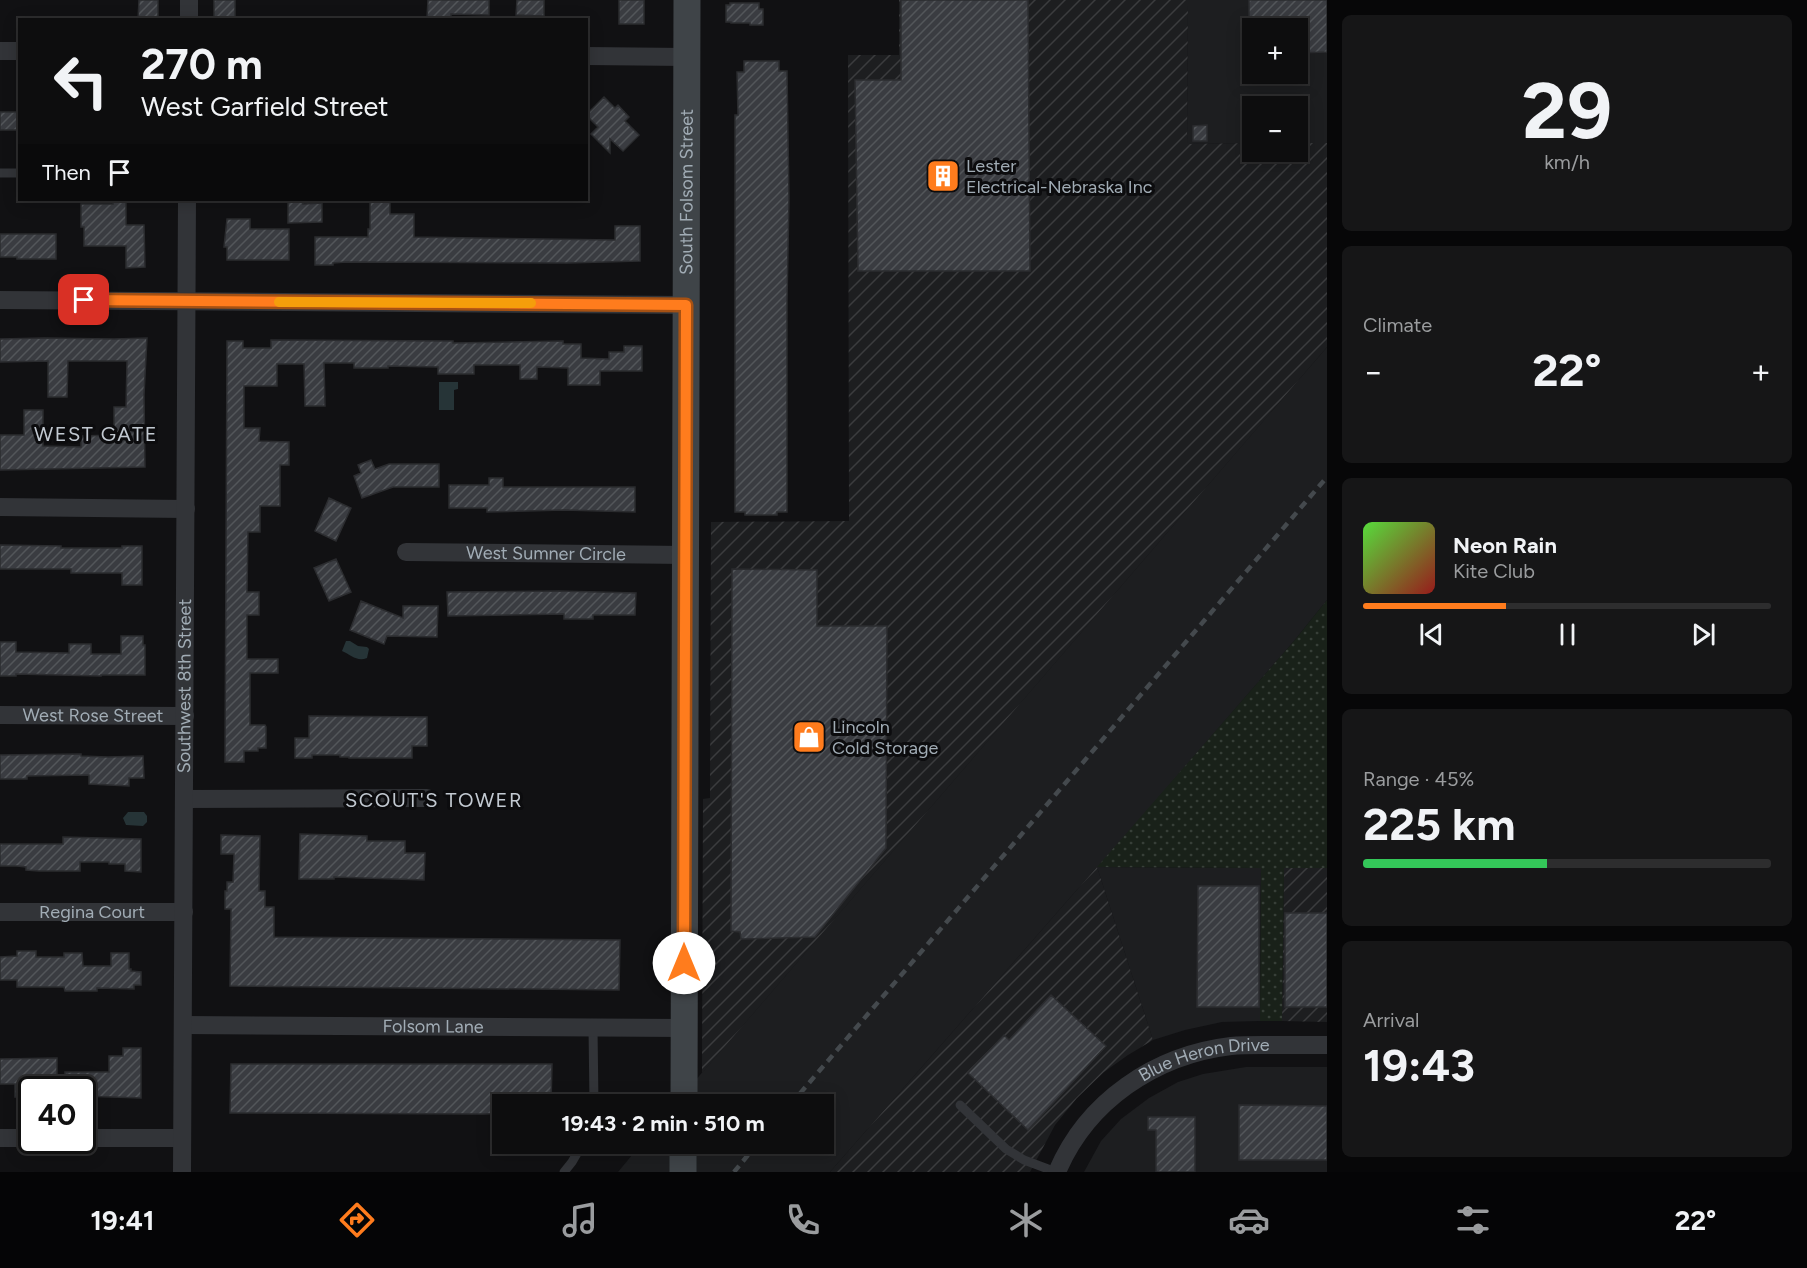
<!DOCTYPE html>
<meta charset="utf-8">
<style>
body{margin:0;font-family:Figtree,sans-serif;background:#161617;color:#f1f3f6;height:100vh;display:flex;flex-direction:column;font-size:22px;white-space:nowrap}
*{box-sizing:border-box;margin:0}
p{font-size:20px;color:#9a9c9e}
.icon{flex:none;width:33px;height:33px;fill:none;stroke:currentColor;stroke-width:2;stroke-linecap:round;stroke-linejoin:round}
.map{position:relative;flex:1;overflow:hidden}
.side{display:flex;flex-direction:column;gap:15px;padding:15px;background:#070708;width:480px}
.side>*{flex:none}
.guide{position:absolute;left:18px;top:18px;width:570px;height:183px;border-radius:0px;box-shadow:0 3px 15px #0003,0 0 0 2px #2d2d2e;background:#0d0d0e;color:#f1f3f6;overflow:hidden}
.controls{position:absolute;left:1242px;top:18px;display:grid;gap:12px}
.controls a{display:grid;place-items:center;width:66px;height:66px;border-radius:0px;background:#0d0d0e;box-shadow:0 3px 15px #0003,0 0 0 2px #2d2d2e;font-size:30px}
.speed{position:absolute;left:18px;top:1076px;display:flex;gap:12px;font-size:30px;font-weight:700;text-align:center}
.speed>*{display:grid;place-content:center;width:78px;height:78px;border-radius:50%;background:#0d0d0e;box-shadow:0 3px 15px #0003,0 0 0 2px #2d2d2e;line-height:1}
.speed .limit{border:3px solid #111;border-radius:9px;background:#fff;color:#111}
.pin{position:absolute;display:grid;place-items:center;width:51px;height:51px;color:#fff;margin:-26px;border-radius:12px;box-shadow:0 3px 9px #0006}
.me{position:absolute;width:66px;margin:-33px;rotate:0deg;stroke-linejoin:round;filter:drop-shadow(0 0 4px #0008)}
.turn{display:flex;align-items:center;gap:21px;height:126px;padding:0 24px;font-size:27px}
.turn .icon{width:78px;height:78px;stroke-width:2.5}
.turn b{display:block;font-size:42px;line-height:51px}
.then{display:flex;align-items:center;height:57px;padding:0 24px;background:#0003;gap:12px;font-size:22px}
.big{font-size:45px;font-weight:700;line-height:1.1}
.side .tile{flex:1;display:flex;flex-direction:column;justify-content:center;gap:9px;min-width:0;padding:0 21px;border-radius:9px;background:#161617}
.side .dial{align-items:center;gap:0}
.dial b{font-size:78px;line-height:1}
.song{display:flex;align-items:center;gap:18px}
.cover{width:72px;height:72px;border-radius:9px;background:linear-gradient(135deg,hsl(110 70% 55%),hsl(0 70% 35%))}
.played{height:6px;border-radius:3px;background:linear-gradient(90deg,#ff7c1d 35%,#2d2d2e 35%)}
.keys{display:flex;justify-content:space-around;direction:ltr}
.heat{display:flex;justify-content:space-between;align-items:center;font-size:33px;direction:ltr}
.charge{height:9px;border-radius:4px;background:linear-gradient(90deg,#34c759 45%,#2d2d2e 0)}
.trip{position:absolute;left:492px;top:1094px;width:342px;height:60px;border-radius:0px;background:#0d0d0e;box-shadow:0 3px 15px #0003,0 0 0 2px #2d2d2e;font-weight:700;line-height:60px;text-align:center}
.tab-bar{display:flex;height:96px;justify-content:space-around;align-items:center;background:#050506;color:#9a9c9e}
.tab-bar .icon{width:42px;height:42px}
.tab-bar .current{color:#ff7c1d}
.tab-bar b{font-size:27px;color:#f1f3f6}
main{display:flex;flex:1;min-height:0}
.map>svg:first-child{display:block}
.built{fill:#1d1e20;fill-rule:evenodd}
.industrial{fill:url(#industrial-furrows)}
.park{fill:url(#park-dots)}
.water{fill:#263437}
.building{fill:url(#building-hatch);stroke:#2b2c2f;stroke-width:1.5}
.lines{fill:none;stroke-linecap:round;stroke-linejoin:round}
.lane{stroke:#323438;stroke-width:9}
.street{stroke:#323438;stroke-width:18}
.secondary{stroke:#3f4448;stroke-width:27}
.rail{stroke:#44494d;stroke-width:4.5;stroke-dasharray:8 6;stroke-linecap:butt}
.route-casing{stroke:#a65113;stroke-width:15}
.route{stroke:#ff7c1d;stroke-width:10}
.slow{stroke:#f59e0b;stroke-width:10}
.labels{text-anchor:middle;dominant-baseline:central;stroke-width:6;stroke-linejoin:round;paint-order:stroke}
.poi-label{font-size:18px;fill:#a1acb5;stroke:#0c0c0e;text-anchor:start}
.street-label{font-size:18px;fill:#a1acb5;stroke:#0c0c0e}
.neighbourhood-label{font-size:20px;letter-spacing:1.5px;fill:#c2c9d1;stroke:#0c0c0e}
</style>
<main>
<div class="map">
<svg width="1327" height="1172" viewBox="0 0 1327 1172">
<defs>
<pattern id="industrial-furrows" width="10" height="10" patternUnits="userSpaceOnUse" patternTransform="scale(1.5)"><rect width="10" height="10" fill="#1d1e20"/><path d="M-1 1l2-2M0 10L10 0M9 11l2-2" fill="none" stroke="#3b3c3e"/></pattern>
<pattern id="park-dots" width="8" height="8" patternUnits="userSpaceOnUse" patternTransform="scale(1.5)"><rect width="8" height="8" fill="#192119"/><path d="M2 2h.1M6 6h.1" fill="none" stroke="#373f38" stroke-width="1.8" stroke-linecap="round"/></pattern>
<pattern id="building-hatch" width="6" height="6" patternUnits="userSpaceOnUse" patternTransform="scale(1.5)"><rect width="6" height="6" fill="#3a3c41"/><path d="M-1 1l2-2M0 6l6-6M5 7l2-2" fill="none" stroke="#53565a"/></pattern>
</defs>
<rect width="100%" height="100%" fill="#111113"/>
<path class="built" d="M 1188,0 L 1327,0 L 1327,143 L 1298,143 L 1298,106 L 1252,106 L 1252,143 L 1187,144 ZM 1252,28 L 1298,28 L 1298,74 L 1252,74 Z
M 1327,347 L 1327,600 L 1294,641 L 1098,867 L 1261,868 L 1260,1021 L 1222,1022 L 1185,1030 L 1153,1040 L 1097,867 L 830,1172 L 618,1172 L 642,1143 L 824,1143 L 824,1104 L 675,1104 Z
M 1246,1067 L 1327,1067 L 1327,1172 L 1084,1172 L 1101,1141 L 1121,1119 L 1149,1098 L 1178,1082 L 1203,1074 Z"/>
<path class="industrial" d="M 899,0 L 1188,0 L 1187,144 L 1252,143 L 1252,152 L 1298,152 L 1298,143 L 1327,143 L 1327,347 L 702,1073 L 703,799 L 710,798 L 711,522 L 849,521 L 848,55 L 899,55 Z
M 1097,867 L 1153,1040 L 1128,1055 L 1104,1072 L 1077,1098 L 1055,1125 L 1030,1172 L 830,1172 Z
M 1284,868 L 1327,868 L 1327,1022 L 1282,1021 Z"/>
<path class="park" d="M 1327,600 L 1327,868 L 1284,868 L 1282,1021 L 1260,1021 L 1261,868 L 1097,867 L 1294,641 Z"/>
<path class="water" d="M 439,382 L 458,382 L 458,389 L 454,390 L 454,410 L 439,410 Z
M 346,641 L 350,641 L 358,646 L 367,647 L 369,649 L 367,658 C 357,662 351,655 342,651 Z
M 128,812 L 144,812 L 147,816 L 147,822 L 143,826 L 126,825 L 123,818 Z"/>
<path class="building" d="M 139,0 L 158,0 L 158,20 L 138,20 Z
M 214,0 L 235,0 L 235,20 L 214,20 Z
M 428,0 L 489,0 L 489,15 L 451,14 L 451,18 L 427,18 Z
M 517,0 L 544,0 L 544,16 L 516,15 Z
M 619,0 L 644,0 L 644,24 L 619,24 Z
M 901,0 L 1028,0 L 1030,271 L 858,271 L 855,80 L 901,80 Z
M 1249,0 L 1327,0 L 1327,52 L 1298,53 L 1298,28 L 1249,28 Z
M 730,3 L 759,3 L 759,9 L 763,9 L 763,25 L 750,25 L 750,23 L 731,23 L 731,22 L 726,22 L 726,5 L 730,5 Z
M 744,61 L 779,61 L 779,71 L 787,71 L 789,199 L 787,301 L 787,512 L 777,512 L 777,515 L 745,515 L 745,512 L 735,512 L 735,115 L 738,115 L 737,72 L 744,72 Z
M 604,97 L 615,108 L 618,105 L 629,117 L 625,121 L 639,135 L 623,151 L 610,139 L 610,153 L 591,134 L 598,127 L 586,115 Z
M 0,112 L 20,112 L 20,130 L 0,130 Z
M 1207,125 L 1207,141 L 1193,141 L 1193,126 Z
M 113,200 L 126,200 L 126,225 L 144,225 L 145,267 L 126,268 L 126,246 L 84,246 L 84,227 L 81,227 L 81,204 L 113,204 Z
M 370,200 L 390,200 L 390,214 L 414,214 L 414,237 L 615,240 L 615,226 L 640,226 L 640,261 L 567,263 L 346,262 L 333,263 L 333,265 L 315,265 L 315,237 L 368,237 L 368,229 L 370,229 Z
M 288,201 L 303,201 L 303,204 L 322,203 L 322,222 L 288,223 Z
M 227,219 L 250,219 L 250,229 L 289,229 L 289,260 L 227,260 L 227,247 L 224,247 Z
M 0,234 L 56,234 L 56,259 L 17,259 L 17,257 L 0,257 Z
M 44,338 L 114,339 L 147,338 L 144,395 L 145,467 L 0,470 L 0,435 L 24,435 L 24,410 L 43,410 L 43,446 L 81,447 L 81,436 L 114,435 L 114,407 L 126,407 L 127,361 L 68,361 L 67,397 L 48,397 L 48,361 L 0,362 L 0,339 Z
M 271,340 L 453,341 L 453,343 L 563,341 L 563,344 L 581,344 L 581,358 L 609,359 L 609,352 L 624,352 L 624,346 L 642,346 L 642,371 L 600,371 L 600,385 L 568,385 L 568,368 L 537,367 L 537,379 L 520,379 L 520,365 L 474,365 L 474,374 L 438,374 L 438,367 L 388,366 L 388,368 L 354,368 L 354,363 L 324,363 L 325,406 L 305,406 L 304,364 L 277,364 L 277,386 L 244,386 L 244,428 L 260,428 L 259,441 L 289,442 L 289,465 L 280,465 L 280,506 L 260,506 L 260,532 L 248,532 L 247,592 L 259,592 L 259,615 L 247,615 L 247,659 L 278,659 L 278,673 L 250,673 L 250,725 L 265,725 L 266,727 L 266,748 L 258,748 L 258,751 L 244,751 L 244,762 L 225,762 L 227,341 L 243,341 L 243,348 L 271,348 Z
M 371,460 L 375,469 L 389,464 L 439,464 L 439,487 L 393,487 L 362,498 L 354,476 L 361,473 L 358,465 Z
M 489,478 L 503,478 L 503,487 L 635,487 L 635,512 L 564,510 L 487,512 L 487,508 L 449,508 L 449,485 L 489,485 Z
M 329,498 L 351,508 L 336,541 L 315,531 Z
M 0,545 L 61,546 L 61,548 L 122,548 L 122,546 L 142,546 L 142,585 L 122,585 L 122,573 L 71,573 L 71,569 L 0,569 Z
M 336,559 L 351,592 L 329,601 L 314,568 Z
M 732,569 L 817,570 L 817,626 L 887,626 L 886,848 L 815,937 L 741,939 L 740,932 L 731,931 Z
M 559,591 L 636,593 L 635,615 L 593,615 L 593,619 L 564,619 L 564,614 L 448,616 L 447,592 Z
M 361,601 L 403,618 L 403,606 L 438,606 L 437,637 L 387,636 L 384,644 L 350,630 Z
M 121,636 L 143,636 L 143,645 L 145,645 L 145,675 L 101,675 L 101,676 L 16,674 L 16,676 L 0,676 L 0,642 L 16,642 L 16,652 L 69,653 L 69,644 L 91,644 L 91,654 L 121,654 Z
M 309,716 L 427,717 L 427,746 L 412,746 L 412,758 L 349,758 L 349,757 L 340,757 L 340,755 L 312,755 L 312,758 L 295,758 L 295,738 L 309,738 Z
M 81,754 L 81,756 L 108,757 L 143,756 L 144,778 L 129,778 L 129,786 L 89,784 L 89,775 L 27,776 L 27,779 L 0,779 L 0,755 Z
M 300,834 L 367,836 L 367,841 L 405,841 L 405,853 L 425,853 L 424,880 L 334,877 L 334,879 L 299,879 Z
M 221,835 L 260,836 L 259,891 L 265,891 L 265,907 L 274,907 L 274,937 L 620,940 L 619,990 L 230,986 L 231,909 L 225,909 L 225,891 L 227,891 L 227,882 L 233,882 L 234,854 L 221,854 Z
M 63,837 L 141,839 L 141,872 L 125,871 L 125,864 L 109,864 L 109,862 L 80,862 L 80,871 L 39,871 L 26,870 L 26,867 L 17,866 L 0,866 L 0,844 L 63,844 Z
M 1198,886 L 1259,886 L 1259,1007 L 1197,1007 Z
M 1285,913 L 1327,913 L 1327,1007 L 1285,1007 Z
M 17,951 L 36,951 L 36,957 L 64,957 L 64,953 L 82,953 L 83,966 L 111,966 L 111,953 L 129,953 L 129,969 L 131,969 L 131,971 L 141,972 L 141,985 L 134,985 L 134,989 L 97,988 L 97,991 L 65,991 L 64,987 L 17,987 L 17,980 L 0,980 L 0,957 L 17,956 Z
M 1051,995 L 1106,1046 L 1028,1130 L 968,1073 L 1004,1035 L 1009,1040 Z
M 123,1048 L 141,1048 L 141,1098 L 82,1096 L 82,1089 L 65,1089 L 65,1072 L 109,1072 L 109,1056 L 123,1056 Z
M 57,1058 L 57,1085 L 40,1085 L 40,1089 L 32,1089 L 32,1097 L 15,1097 L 15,1084 L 0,1084 L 0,1059 Z
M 231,1064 L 552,1064 L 551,1104 L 502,1104 L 502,1113 L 484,1114 L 230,1113 Z
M 1239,1105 L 1327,1106 L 1327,1160 L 1239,1160 Z
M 1148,1117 L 1195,1117 L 1195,1172 L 1156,1172 L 1156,1130 L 1148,1130 Z"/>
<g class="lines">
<path class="lane" d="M 0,173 L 20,173
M 593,1028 L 594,1104
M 960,1105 L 1006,1149 L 1024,1160 L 1056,1172
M 564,1172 L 572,1162 L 583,1143"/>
<g class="street">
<path d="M 189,20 L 189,0"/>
<path d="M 0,51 L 20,51"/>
<path d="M 586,56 L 686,57"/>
<path d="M 0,300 L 686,305"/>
<path d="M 0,507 L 186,509"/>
<path id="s1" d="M 406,552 L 685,555"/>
<path id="s2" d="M 0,715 L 185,716"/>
<path d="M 184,799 L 427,798"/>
<path id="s3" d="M 0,912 L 184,912"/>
<path id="s4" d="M 183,1025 L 684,1028"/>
<path d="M 0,1138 L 32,1138"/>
<path d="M 82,1138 L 182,1138"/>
<path id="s5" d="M 182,1172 L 187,200"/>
<path id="s6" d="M 1057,1172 C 1087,1101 1155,1055 1231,1046 C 1241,1045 1252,1045 1263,1045 C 1284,1045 1306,1045 1327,1045"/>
</g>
<g class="secondary">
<path id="s7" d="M 684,1104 L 687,0"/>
<path d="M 683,1172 L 683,1143"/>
</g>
<path class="rail" d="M 791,1104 L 1327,477
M 734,1172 L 758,1143"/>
</g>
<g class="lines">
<defs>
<path id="route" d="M 84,300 L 686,305 L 684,963"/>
</defs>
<use href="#route" class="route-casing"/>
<use href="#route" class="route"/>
<path class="slow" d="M 279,302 L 531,303"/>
</g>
<defs>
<symbol id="building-square" viewBox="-11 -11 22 22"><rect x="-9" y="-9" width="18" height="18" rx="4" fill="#ff7c1d" stroke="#0c0c0e"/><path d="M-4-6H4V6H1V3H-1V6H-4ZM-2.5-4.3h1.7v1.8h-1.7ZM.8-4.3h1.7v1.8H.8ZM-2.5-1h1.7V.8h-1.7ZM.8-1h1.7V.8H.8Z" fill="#fff"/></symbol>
<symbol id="shop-square" viewBox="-11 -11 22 22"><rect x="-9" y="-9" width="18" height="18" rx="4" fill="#ff7c1d" stroke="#0c0c0e"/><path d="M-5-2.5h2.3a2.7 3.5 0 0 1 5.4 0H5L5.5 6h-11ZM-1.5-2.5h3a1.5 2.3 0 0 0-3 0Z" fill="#fff"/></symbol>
</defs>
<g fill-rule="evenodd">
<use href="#building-square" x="924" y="157" width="38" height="38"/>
<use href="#shop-square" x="790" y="718" width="38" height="38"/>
</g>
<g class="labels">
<g class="poi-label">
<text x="966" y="166">Lester<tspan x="966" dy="21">Electrical-Nebraska Inc</tspan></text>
<text x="832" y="727">Lincoln<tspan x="832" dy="21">Cold Storage</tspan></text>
</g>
<g class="street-label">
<text stroke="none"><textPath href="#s7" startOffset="912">South Folsom Street</textPath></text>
<text stroke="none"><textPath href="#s1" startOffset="140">West Sumner Circle</textPath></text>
<text stroke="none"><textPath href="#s5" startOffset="486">Southwest 8th Street</textPath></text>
<text stroke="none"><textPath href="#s2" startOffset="93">West Rose Street</textPath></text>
<text stroke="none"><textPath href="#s3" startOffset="92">Regina Court</textPath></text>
<text stroke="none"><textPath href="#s4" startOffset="250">Folsom Lane</textPath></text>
<text stroke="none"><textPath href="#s6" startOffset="196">Blue Heron Drive</textPath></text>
</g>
<g class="neighbourhood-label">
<text x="96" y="434">WEST GATE</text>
<text x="434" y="800">SCOUT'S TOWER</text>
</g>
</g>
</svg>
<div class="controls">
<a>+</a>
<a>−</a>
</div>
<div class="speed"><div class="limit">40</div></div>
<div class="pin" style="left:84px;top:300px;background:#d93025"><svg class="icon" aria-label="arrive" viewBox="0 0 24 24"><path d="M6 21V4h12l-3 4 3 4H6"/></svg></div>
<svg class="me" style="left:684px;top:963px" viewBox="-20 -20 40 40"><circle r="19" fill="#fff"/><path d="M0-13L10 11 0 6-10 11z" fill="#ff7c1d"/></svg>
<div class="trip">19:43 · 2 min · 510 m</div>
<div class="guide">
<div class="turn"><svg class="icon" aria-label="left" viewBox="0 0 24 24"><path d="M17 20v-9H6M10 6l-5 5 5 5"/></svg><div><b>270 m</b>West Garfield Street</div></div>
<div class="then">Then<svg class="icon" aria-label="arrive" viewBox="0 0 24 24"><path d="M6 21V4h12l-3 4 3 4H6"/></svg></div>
</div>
</div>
<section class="side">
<div class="tile dial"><b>29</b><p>km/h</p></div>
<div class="tile"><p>Climate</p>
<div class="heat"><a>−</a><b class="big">22°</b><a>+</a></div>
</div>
<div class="tile">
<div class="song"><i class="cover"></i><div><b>Neon Rain</b><p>Kite Club</p></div></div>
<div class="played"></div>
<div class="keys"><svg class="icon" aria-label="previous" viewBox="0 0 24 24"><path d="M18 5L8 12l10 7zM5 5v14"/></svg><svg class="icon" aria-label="pause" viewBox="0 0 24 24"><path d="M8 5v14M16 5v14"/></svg><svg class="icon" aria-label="next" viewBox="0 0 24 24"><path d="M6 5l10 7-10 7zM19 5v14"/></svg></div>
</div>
<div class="tile"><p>Range · 45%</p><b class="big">225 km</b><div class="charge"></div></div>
<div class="tile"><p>Arrival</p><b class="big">19:43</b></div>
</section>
</main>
<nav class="tab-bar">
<b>19:41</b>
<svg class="icon current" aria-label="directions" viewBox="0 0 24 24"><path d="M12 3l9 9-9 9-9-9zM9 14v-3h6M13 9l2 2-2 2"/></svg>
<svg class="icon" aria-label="music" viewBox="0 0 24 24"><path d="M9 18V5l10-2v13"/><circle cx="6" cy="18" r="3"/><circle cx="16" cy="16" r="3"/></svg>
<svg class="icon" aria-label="phone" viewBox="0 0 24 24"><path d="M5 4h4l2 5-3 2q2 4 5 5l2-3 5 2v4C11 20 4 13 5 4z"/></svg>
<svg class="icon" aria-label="climate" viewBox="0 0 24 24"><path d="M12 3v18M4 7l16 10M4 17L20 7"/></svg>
<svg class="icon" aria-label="car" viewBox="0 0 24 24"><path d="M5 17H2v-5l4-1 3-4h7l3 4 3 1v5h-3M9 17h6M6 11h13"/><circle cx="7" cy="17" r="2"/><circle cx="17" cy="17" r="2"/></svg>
<svg class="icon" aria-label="filters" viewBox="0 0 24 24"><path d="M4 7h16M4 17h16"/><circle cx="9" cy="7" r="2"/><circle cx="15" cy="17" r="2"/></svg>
<b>22°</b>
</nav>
